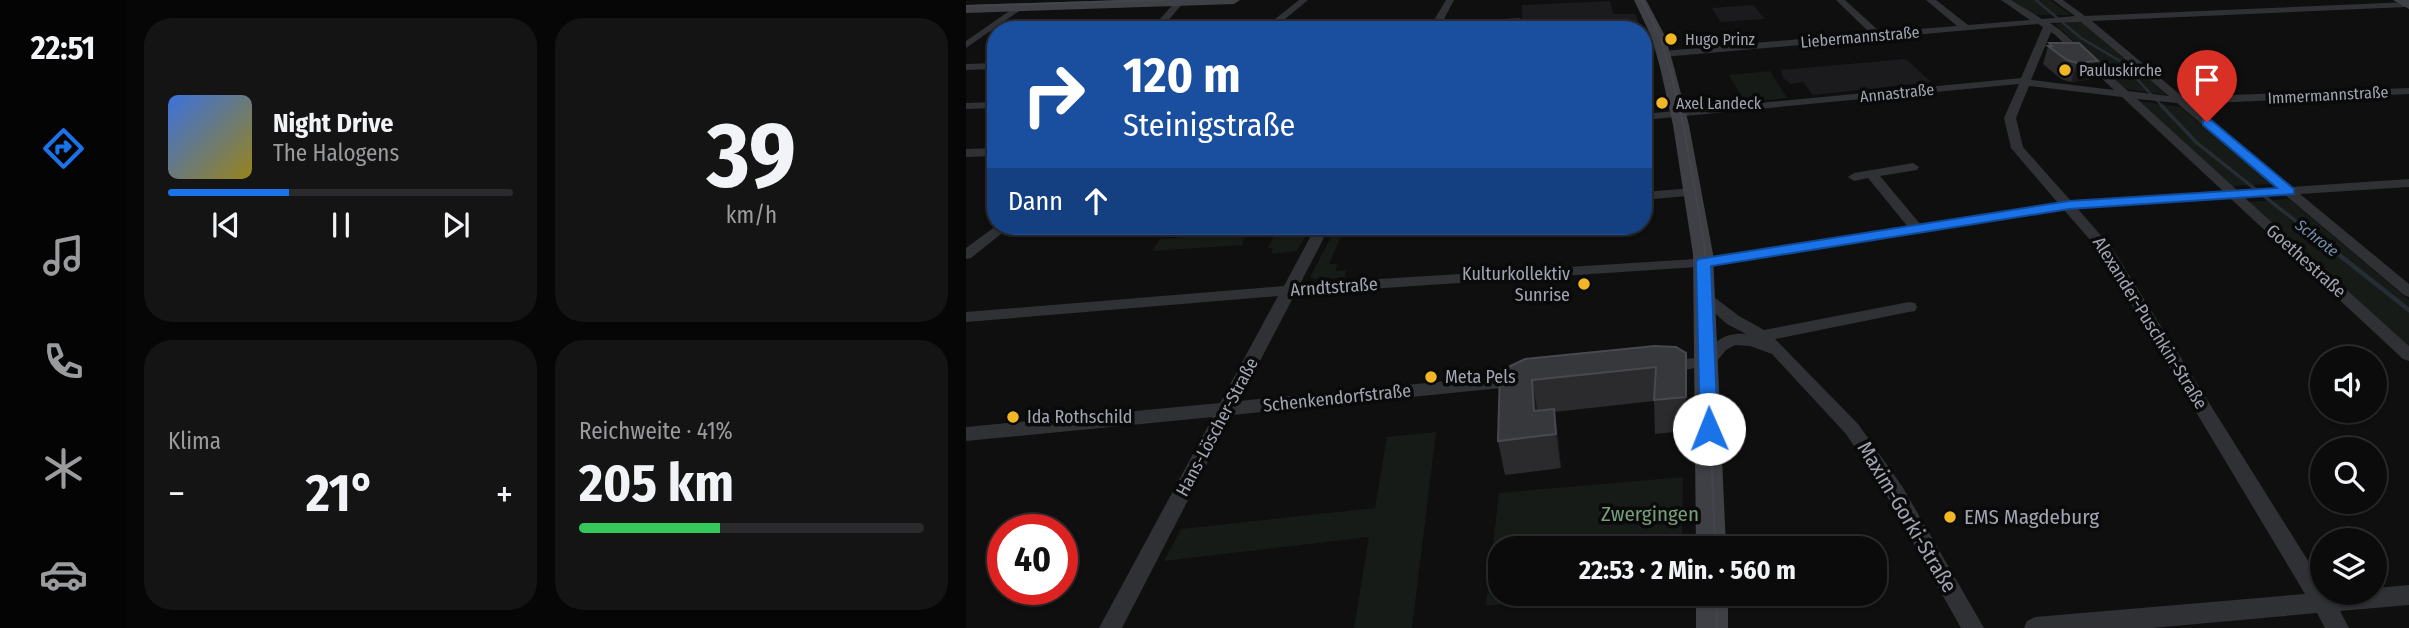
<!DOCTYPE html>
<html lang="de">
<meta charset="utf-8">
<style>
body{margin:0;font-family:"Fira Sans Condensed",sans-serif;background:#141415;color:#f1f3f6;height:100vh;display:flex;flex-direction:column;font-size:26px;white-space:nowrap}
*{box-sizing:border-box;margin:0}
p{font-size:23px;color:#9a9b9d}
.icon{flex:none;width:38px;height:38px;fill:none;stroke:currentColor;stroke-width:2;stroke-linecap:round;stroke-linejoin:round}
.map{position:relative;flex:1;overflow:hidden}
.panel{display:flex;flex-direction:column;gap:18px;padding:18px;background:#060607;width:840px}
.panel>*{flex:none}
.banner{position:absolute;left:21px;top:21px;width:665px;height:214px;border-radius:28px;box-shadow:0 2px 5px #0004,0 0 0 2px #2b2b2d;background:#1a4fa0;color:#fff;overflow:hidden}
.controls{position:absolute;left:1344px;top:346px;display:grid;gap:14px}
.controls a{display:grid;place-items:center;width:77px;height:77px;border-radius:50%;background:#0b0b0c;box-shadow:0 2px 5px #0004,0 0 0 2px #2b2b2d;font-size:35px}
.speed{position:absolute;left:21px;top:514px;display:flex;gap:14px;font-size:35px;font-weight:700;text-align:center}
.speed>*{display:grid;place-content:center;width:91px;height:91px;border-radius:50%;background:#0b0b0c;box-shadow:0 2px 5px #0004,0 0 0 2px #2b2b2d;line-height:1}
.speed .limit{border:10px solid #d22;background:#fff;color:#111}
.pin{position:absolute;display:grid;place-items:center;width:60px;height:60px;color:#fff;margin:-72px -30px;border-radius:50% 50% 50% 0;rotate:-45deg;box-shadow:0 0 7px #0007}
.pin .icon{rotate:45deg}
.me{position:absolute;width:77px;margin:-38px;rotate:359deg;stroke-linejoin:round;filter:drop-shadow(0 0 5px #0008)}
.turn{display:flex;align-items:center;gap:24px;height:147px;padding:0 21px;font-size:32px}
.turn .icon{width:91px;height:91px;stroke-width:2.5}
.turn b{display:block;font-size:49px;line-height:60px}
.then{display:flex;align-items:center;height:66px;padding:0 21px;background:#0003;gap:14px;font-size:26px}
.big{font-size:52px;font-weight:700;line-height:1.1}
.panel .tile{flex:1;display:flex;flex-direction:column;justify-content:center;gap:10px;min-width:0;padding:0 24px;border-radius:28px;background:#141415}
.panel .dial{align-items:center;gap:0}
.dial b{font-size:91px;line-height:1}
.song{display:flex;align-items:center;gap:21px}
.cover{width:84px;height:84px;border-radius:10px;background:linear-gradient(135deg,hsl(220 70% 55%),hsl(50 70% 35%))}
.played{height:7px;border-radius:4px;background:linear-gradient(90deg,#1a73e8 35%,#2b2b2d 35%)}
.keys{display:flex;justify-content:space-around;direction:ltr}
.heat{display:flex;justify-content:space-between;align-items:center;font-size:38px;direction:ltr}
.charge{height:10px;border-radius:5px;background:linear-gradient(90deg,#34c759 41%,#2b2b2d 0)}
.panel .tiles{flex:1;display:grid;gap:18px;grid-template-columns:repeat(2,1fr)}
.trip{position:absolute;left:522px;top:536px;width:399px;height:70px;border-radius:28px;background:#0b0b0c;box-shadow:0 2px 5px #0004,0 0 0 2px #2b2b2d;font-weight:700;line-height:70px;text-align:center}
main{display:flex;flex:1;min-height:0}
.menu{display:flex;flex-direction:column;width:126px;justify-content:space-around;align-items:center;background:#040405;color:#9a9b9d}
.menu .icon{width:49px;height:49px}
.menu .active{color:#1a73e8}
.menu b{font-size:32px;color:#f1f3f6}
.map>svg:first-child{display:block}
.built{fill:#1b1b1d}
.green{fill:#161b17}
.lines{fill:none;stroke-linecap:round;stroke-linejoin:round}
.stream-far2{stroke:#262d34;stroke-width:2.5}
.stream-far1{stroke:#262d34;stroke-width:3.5}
.stream{stroke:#262d34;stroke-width:4.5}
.street{fill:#303135;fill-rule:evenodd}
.secondary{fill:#3e4045;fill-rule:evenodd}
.tram-far1{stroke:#43454a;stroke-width:2}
.tram{stroke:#43454a;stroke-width:2.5}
.wall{fill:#2b2b2e}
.shaded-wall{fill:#1a1a1c}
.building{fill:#37383c;stroke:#48494e;stroke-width:2}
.route{fill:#1a73e8;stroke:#114b97;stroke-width:2}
.poi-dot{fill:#f1b726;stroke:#0a0a0b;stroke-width:2.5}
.labels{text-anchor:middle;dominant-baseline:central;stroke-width:7;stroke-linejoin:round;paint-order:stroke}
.far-street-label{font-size:16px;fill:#a0a5b1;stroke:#0a0a0b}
.far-poi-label{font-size:16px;fill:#a0a5b1;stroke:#0a0a0b;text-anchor:start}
.far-water-label{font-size:16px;font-style:italic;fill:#7691ae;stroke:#0a0a0b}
.street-label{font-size:18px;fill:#a0a5b1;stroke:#0a0a0b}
.poi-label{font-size:18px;fill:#a0a5b1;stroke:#0a0a0b;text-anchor:start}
.near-park-label{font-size:21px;fill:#779d7b;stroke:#0a0a0b}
.near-street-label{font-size:21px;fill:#a0a5b1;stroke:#0a0a0b}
.near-poi-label{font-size:21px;fill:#a0a5b1;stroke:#0a0a0b;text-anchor:start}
</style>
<main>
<nav class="menu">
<b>22:51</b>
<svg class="icon active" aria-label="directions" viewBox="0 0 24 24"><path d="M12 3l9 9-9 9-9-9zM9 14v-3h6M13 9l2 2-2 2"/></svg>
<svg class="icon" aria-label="music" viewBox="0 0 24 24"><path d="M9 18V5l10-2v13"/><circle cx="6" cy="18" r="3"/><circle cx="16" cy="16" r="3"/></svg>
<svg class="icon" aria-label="phone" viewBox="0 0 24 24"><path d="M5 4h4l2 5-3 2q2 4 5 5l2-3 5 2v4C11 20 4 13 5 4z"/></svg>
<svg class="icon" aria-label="climate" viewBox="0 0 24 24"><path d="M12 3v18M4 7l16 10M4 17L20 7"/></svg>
<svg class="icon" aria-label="car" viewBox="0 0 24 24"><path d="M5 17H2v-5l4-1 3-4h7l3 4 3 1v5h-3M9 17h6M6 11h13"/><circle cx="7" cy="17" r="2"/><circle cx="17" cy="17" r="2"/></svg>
</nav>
<section class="panel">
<div class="tiles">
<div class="tile">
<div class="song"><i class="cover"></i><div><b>Night Drive</b><p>The Halogens</p></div></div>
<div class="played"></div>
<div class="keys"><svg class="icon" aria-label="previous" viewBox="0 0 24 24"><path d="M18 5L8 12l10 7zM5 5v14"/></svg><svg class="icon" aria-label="pause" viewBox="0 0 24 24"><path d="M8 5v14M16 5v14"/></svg><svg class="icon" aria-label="next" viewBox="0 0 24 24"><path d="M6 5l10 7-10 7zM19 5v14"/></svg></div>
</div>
<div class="tile dial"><b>39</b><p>km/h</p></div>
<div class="tile"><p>Klima</p>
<div class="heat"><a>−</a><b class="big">21°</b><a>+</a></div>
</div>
<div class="tile"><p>Reichweite · 41%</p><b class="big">205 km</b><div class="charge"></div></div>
</div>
</section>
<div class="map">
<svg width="1443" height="628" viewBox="0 0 1443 628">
<rect width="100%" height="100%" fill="#0f0f10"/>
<path class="built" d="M 644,1 L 647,14 L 669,14 L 676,30 L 556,30 L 556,5 Z
M 787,5 L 799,19 L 755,22 L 746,8 Z
M 940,59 L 965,82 L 847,95 L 837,82 L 825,84 L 817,78 L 815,70 Z"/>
<path class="green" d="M 1046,0 L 1084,0 L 1105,15 L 1068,15 Z
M 1115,22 L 1201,95 L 1160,89 L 1089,24 Z
M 804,71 L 821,98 L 779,102 L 763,75 Z
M 1172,101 L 1215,107 L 1306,184 L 1266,186 Z
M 1323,199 L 1443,300 L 1443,346 L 1283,202 Z
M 331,226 L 345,226 L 331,251 L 305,254 L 307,248 L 302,248 L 310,231 L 330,229 Z
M 371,226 L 398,226 L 379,227 L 363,264 L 371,264 L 370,271 L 381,270 L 378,278 L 348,279 L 344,277 Z
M 280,232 L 276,245 L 186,251 L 194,239 Z
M 470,432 L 446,628 L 388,628 L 403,537 L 198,561 L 215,529 L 409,508 L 421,437 Z
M 717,477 L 716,548 L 534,548 L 534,593 L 652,593 L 520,606 L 533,493 Z"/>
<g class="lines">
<path class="stream-far2" d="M 1070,0 L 1115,38 L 1154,61 L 1197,107"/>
<path class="stream-far1" d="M 1195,105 L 1231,143 L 1355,241"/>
<path class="stream" d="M 1353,239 L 1443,310"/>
<path class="street" d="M 211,0 L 218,2 L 194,30 L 184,30 Z
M 333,0 L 342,0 L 306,30 L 295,30 Z
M 480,0 L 488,0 L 476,23 L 553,18 L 558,21 L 553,24 L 472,30 L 382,30 L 387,27 L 465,25 Z
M 870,0 L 879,0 L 914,32 L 991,26 L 960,0 L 970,0 L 1002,25 L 1064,20 L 1035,0 L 1045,0 L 1076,19 L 1109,16 L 1087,0 L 1097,0 L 1119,16 L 1443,2 L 1443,6 L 1440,7 L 1126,21 L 1217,97 L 1443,88 L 1443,94 L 1225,104 L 1325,187 L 1443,179 L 1443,187 L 1334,194 L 1443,284 L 1443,297 L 1438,295 L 1319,195 L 1279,198 L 1443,346 L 1443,361 L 1437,359 L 1264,198 L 1111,208 L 1146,248 L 1356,583 L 1356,593 L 1409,593 L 1409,588 L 1443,585 L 1443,605 L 1374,611 L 1383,628 L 1359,628 L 1351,613 L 1186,628 L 1058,628 L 1061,621 L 1069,617 L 1339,594 L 1133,250 L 1098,210 L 746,266 L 329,294 L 273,401 L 555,374 L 561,376 L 564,380 L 561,384 L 555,386 L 266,415 L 156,628 L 133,628 L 247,417 L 0,441 L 0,427 L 254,403 L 312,296 L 0,322 L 0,312 L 318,286 L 350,226 L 364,226 L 334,284 L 746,258 L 942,227 L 902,178 L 888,181 L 882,177 L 888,173 L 947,163 L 953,167 L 951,170 L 914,176 L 955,225 L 1092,203 L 1045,148 L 1038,118 L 1053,84 L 677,120 L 677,114 L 1055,78 L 1077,27 L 1072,24 L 697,57 L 692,54 L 697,51 L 904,33 ZM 1115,22 L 1203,96 L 1162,91 L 1094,30 L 1084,23 ZM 1085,32 L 1088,34 L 1148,90 L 1065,80 ZM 1063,86 L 1156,97 L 1257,191 L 1105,201 L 1057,147 L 1050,118 ZM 1171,99 L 1211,103 L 1311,188 L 1271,190 Z
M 52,5 L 59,7 L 0,48 L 0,41 Z
M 30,63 L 30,69 L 0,70 L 0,64 Z
M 30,102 L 30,108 L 0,109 L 0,103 Z
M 30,148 L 30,156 L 0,157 L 0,149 Z
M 727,188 L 732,189 L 732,195 L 677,200 L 677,192 Z
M 30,226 L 45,226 L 5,258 L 0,259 L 0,248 Z
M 739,292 L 744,294 L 773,316 L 798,330 L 943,302 L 949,303 L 951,307 L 949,311 L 943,312 L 809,339 L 892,424 L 936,486 L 1018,628 L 995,628 L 922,498 L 880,434 L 806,354 L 784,346 L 769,345 L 760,350 L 747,366 L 699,372 L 693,370 L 691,366 L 693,362 L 736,357 C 749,341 759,332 780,334 L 761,324 L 734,300 L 731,297 Z"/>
<path class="secondary" d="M 154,0 L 274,0 L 268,4 L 0,13 L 0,5 Z
M 668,0 L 680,0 L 699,36 L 708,67 L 723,125 L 747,254 L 760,548 L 730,548 L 727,254 L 707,125 L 694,67 L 685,36 Z
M 1427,0 L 1443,0 L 1443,9 Z
M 730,593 L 762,593 L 762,628 L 730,628 Z"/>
<path class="tram-far1" d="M 676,0 L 693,34 L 705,72 L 718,128 L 739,249 L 744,412
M 0,6 L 199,0"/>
<path class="tram" d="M 744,410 L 749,548
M 750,593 L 751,628"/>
</g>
<path class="wall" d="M 1083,43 L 1113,43 L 1126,79 L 1105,82 L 1095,79 L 1077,64 Z
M 720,353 L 720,431 L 689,434 L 688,401 L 588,412 L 595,468 L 539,475 L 532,441 L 534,371 Z"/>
<path class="shaded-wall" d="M 1132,61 L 1126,79 L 1105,82 L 1111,63 Z
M 566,380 L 572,414 L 568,411 Z
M 588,409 L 593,443 L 595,468 L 590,434 Z"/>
<path class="building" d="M 1083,43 L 1113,43 L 1132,61 L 1111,63 L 1101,60 L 1082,46 L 1086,46 Z
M 689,346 L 710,347 L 720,353 L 720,397 L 688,400 L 690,367 L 566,380 L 568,411 L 588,409 L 590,434 L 532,441 L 534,371 L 559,359 Z"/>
<path class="route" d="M 1237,120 L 1245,120 L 1328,189 L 1328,194 L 1103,209 L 745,266 L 752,429 L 750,434 L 737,434 L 734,429 L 730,262 L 732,259 L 1103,201 L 1311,188 L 1237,125 Z"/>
<g class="poi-dot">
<circle cx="705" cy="39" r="7"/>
<circle cx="1099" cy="70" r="7"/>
<circle cx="696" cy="103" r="7"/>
<circle cx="618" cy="284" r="7"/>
<circle cx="465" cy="377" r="7"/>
<circle cx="47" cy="417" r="7"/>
<circle cx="984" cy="517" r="7"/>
</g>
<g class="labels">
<g class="far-street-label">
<text transform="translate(894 37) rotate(-5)">Liebermannstraße</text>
<text transform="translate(931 93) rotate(-6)">Annastraße</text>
<text transform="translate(1362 95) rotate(-3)">Immermannstraße</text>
</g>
<g class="far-poi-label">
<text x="719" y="39">Hugo Prinz</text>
<text x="1113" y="70">Pauluskirche</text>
<text x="710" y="103">Axel Landeck</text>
</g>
<g class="far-water-label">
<text transform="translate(1351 238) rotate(38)">Schrote</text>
</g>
<g class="street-label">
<text transform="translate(1340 261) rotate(42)">Goethestraße</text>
<text transform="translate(368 287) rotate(-4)">Arndtstraße</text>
<text transform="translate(1184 323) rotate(58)">Alexander-Puschkin-Straße</text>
<text transform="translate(371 398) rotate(-6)">Schenkendorfstraße</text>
<text transform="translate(251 427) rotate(-62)">Hans-Löscher-Straße</text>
</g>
<g class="poi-label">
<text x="604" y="274" text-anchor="end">Kulturkollektiv<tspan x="604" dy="21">Sunrise</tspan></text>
<text x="479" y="377">Meta Pels</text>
<text x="61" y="417">Ida Rothschild</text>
</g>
<g class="near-park-label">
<text x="684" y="514">Zwergingen</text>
</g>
<g class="near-street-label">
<text transform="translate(941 517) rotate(59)">Maxim-Gorki-Straße</text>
</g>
<g class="near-poi-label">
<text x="998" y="517">EMS Magdeburg</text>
</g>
</g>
</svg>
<div class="controls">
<a><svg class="icon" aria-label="sound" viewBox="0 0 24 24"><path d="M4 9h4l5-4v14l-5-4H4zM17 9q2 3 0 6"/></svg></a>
<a><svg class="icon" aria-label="search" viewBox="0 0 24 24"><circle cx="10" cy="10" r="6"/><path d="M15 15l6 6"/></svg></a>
<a><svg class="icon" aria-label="layers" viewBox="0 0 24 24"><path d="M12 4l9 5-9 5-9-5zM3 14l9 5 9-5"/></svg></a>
</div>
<div class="speed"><div class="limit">40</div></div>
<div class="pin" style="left:1241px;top:122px;background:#d93025"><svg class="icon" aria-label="arrive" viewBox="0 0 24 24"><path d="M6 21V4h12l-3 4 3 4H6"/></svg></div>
<svg class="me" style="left:743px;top:429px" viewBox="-20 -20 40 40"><circle r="19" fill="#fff"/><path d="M0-13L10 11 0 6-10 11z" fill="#1a73e8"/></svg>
<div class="trip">22:53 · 2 Min. · 560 m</div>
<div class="banner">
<div class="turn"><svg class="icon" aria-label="right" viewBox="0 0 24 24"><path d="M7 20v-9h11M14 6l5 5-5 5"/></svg><div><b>120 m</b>Steinigstraße</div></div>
<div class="then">Dann<svg class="icon" aria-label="ahead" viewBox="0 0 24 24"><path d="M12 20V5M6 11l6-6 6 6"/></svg></div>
</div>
</div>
</main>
